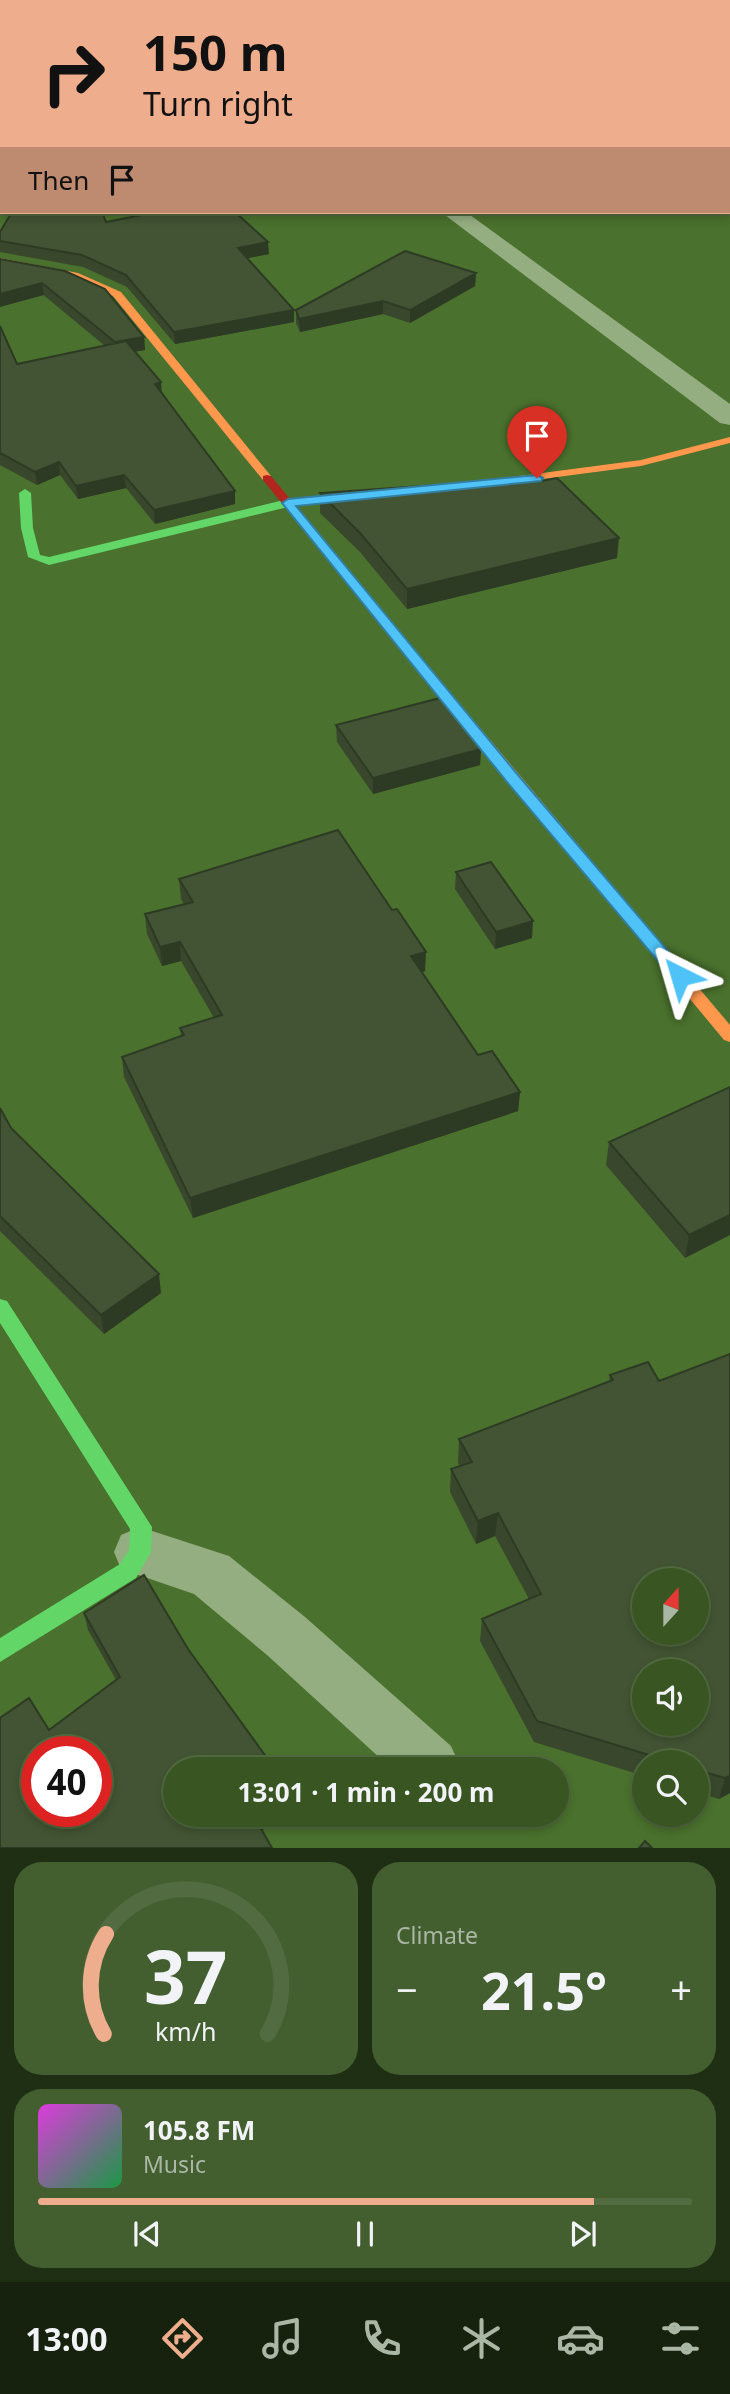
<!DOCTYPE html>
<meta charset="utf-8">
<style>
body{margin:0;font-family:"Noto Sans",sans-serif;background:#435e2f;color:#f1f3f6;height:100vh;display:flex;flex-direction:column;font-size:26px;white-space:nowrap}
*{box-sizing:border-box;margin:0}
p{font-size:23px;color:#abb7a5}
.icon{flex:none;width:38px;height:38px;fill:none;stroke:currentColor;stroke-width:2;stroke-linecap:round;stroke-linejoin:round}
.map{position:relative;height:1848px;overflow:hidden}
.drawer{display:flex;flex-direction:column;gap:14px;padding:14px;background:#1f2f13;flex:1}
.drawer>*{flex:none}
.banner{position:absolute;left:0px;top:0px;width:732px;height:214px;box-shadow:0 4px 10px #0003,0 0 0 2px #526b40;background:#eead8d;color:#111;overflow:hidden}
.needle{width:46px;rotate:21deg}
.tools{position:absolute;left:632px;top:1568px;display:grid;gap:14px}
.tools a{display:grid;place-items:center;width:77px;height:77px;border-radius:50%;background:#385522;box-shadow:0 4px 10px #0003,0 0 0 2px #526b40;font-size:35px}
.speed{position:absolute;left:21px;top:1736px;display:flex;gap:14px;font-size:35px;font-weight:700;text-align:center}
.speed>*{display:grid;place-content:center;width:91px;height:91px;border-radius:50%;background:#385522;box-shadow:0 4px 10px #0003,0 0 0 2px #526b40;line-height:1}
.speed .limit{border:10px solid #d22;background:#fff;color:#111}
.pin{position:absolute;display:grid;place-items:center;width:60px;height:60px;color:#fff;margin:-72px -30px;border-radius:50% 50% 50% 0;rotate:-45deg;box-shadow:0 0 7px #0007}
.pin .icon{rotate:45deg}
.me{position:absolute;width:77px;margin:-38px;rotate:320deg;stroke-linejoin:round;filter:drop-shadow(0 0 5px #0008)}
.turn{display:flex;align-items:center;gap:24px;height:147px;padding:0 28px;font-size:32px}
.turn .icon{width:91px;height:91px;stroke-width:2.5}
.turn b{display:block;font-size:49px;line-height:60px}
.then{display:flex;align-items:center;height:66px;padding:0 28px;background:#0003;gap:14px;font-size:26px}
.big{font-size:52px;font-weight:700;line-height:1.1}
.drawer .tile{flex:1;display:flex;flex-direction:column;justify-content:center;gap:10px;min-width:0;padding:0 24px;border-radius:28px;background:#435e2f}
.drawer .dial{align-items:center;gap:0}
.dial svg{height:182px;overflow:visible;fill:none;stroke:#526b40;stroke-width:7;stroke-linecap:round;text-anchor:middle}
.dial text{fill:#f1f3f6;stroke:none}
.song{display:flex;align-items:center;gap:21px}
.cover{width:84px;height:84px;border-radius:10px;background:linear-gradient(135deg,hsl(300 70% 55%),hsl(140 70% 35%))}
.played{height:7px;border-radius:4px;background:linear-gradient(90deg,#eead8d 85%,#526b40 85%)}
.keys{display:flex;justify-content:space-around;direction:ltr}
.heat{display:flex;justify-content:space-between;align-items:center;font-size:38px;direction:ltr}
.drawer .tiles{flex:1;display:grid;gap:14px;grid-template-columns:1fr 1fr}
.tile:last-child{grid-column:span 2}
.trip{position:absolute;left:163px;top:1757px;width:406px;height:70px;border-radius:35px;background:#385522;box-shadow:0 4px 10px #0003,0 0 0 2px #526b40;font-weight:700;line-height:70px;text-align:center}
.tab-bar{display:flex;height:112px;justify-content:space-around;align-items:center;background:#16220e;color:#abb7a5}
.tab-bar .icon{width:49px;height:49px}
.tab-bar .on{color:#eead8d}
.tab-bar b{font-size:32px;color:#f1f3f6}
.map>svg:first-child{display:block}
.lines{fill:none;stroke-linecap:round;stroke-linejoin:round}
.street{fill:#95ae81;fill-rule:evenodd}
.fast{fill:#63d668;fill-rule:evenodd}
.slow{fill:#ff974d;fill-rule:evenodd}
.jam{fill:#b3261e;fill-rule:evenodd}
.wall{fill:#39482c;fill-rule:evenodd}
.shaded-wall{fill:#2e3b24}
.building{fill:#425433;stroke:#2e3b24;stroke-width:2;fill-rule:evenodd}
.route{fill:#4fc3f7;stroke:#337fa1;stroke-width:2}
</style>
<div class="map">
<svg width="730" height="1848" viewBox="0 0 730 1848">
<rect width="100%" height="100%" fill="#4a712d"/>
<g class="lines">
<path class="street" d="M 90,0 L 108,0 L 89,2 Z
M 651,0 L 675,0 L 649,2 Z
M 692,0 L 717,0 L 719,2 L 693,2 Z
M 441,212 L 466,212 L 730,404 L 730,425 L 720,423 Z
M 140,1527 L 229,1556 L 305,1617 L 451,1746 L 460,1766 L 458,1769 L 392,1769 L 267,1655 L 194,1594 L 121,1569 L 114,1552 L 121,1535 Z"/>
<path class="fast" d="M 25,489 L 31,493 L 33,528 L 40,555 L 49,557 L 288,499 L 310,497 L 316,501 L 310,505 L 288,507 L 49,565 L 28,557 L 21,528 L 19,493 Z
M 0,1299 L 7,1301 L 152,1527 L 151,1552 L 136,1578 L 0,1662 L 0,1638 L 120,1564 L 129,1550 L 130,1529 L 0,1323 Z"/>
<path class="slow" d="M 0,258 L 78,273 L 121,292 L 271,476 L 271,480 L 263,480 L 113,296 L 72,277 L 0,264 Z
M 730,437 L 730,443 L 641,466 L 488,486 L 482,483 L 488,480 L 641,460 Z
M 449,696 L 454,697 L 730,1025 L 730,1042 L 724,1040 L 444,703 L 442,700 L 444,697 Z"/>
<path class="jam" d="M 267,475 L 271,476 L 454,697 L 456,700 L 454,703 L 444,703 L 263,480 L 263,476 Z"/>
</g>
<path class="wall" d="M 388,0 L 467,0 L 459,2 L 392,2 Z
M 2,99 L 2,163 L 0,163 L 0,103 Z
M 104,216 L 106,222 L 269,254 L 247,258 L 294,322 L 175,344 L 127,287 L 83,267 L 0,252 L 0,241 Z
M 0,259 L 144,337 L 145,350 L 135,351 L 162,394 L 235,491 L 235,504 L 155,524 L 126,488 L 78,499 L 60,475 L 37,485 L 0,465 L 0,326 L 17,364 L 105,346 Z
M 476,273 L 475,286 L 410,323 L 383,314 L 300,332 L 296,323 L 296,310 Z
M 542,481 L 617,558 L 407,609 L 360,552 L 320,513 L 320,493 Z
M 336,725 L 481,749 L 480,765 L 373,794 L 337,742 Z
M 456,872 L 532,938 L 495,949 L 455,889 Z
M 179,879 L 425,971 L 422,972 L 478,1055 L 520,1092 L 518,1111 L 193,1218 L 124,1077 L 122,1057 L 181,1036 L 180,1028 L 214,1018 L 181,961 L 162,966 L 147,934 L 145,914 L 184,904 L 181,899 Z
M 730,1087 L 685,1258 L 606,1165 L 609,1142 Z
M 0,1108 L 11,1128 L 161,1293 L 104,1334 L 0,1231 Z
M 648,1362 L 730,1793 L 719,1799 L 696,1792 L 696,1762 L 644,1762 L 644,1776 L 534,1742 L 480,1641 L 482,1619 L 529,1599 L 495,1536 L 476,1544 L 450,1492 L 451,1469 L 460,1466 L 458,1463 L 459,1439 L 609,1382 L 610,1375 Z
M 144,1575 L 188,1649 L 267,1758 L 268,1769 L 175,1769 L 175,1815 L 275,1815 L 275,1819 L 262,1831 L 272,1848 L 0,1848 L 0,1718 L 29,1698 L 49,1730 L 116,1680 L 88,1630 L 84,1613 ZM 37,1752 L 96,1752 L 96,1811 L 37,1811 Z"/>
<path class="shaded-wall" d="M 409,0 L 467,0 L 459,2 L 409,2 Z
M 2,65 L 2,77 L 0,79 L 0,67 Z
M 268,242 L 269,254 L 239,260 L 238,248 Z
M 476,273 L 475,286 L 410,323 L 410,310 Z
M 42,283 L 44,295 L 0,307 L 0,294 Z
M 383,301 L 383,314 L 300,332 L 299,319 Z
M 294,310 L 294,322 L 175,344 L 174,332 Z
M 144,337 L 145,350 L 116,355 L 115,342 Z
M 161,382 L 162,395 L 155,384 Z
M 59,462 L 60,475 L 37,485 L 35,472 Z
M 124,475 L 126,488 L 78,499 L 76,486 Z
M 235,491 L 235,504 L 155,524 L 154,510 Z
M 619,538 L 617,558 L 407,609 L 407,589 Z
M 481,749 L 480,765 L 373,794 L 373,778 Z
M 533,921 L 532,938 L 495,949 L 496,932 Z
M 180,942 L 181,961 L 162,966 L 160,947 Z
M 426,952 L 425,971 L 411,976 L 411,956 Z
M 520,1092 L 518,1111 L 193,1218 L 190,1198 Z
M 730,1215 L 730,1235 L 685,1258 L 689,1235 Z
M 159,1274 L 161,1293 L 104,1334 L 101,1315 Z
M 498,1513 L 495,1536 L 476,1544 L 478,1521 Z
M 267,1758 L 268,1769 L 251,1769 Z
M 730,1776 L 730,1793 L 719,1799 L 725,1778 Z
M 262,1815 L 275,1815 L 275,1819 L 257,1835 L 256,1820 Z"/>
<path class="building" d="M 0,46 L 2,48 L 2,65 L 0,67 Z
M 2,99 L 2,152 L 0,152 L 0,103 Z
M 12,212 L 102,212 L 106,222 L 157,212 L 235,212 L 268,242 L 238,248 L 294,310 L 174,332 L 126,275 L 82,255 L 0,241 L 0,232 Z
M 405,251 L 476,273 L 410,310 L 383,301 L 299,319 L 296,310 Z
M 0,259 L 65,271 L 105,289 L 144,337 L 115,342 L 42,283 L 0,294 Z
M 0,326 L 17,364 L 126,341 L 161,382 L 155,384 L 235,491 L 154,510 L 124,475 L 76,486 L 59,462 L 35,472 L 0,453 Z
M 540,478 L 542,481 L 557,478 L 619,538 L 407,589 L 360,533 L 320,493 Z
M 440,698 L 481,749 L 373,778 L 336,725 Z
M 338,830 L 392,910 L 397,909 L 426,952 L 411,956 L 478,1055 L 492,1051 L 520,1092 L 190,1198 L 122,1057 L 184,1035 L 180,1028 L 222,1015 L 180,942 L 160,947 L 145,914 L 193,902 L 179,879 Z
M 491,862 L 533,921 L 496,932 L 456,872 Z
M 730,1087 L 730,1215 L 689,1235 L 609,1142 Z
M 0,1108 L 11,1128 L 159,1274 L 101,1315 L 0,1216 Z
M 730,1354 L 730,1776 L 725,1778 L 696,1770 L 696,1762 L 672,1762 L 537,1721 L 482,1619 L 541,1594 L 498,1513 L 478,1521 L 451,1469 L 472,1462 L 459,1439 L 613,1380 L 610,1375 L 648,1362 L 659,1381 ZM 644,1580 L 696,1580 L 696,1633 L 644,1633 ZM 644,1671 L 696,1671 L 696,1724 L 644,1724 Z
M 144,1575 L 188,1649 L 267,1758 L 251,1769 L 175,1769 L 175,1815 L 262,1815 L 256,1820 L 272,1848 L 0,1848 L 0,1718 L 29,1698 L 49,1730 L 120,1677 L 84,1613 ZM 37,1752 L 96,1752 L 96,1811 L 37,1811 Z
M 645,1841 L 652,1848 L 639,1848 Z"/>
<path class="route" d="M 537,475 L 543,478 L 541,481 L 296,506 L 518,775 L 686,972 L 688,976 L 680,982 L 674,980 L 507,782 L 282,503 L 288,499 Z"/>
</svg>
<div class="tools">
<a><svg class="needle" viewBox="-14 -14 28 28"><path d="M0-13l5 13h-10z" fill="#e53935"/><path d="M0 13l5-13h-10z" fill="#abb7a5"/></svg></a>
<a><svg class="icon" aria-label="sound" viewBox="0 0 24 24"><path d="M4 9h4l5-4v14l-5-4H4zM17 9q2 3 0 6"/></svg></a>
<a><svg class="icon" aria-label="search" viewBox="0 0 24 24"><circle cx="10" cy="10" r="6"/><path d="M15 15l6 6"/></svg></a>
</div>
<div class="speed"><div class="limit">40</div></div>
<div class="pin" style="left:537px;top:478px;background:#d93025"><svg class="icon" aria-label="arrive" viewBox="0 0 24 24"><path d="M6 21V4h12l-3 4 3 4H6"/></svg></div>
<svg class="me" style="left:680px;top:976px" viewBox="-20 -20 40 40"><path d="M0-17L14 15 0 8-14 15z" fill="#4fc3f7" stroke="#fff" stroke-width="4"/></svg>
<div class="trip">13:01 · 1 min · 200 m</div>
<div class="banner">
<div class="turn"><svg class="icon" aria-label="right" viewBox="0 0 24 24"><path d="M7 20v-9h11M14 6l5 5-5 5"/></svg><div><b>150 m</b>Turn right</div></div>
<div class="then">Then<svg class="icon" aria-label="arrive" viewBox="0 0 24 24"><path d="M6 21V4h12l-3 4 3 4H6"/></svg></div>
</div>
</div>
<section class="drawer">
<div class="tiles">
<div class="tile dial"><svg viewBox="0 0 100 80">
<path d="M14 69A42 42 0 1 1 86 69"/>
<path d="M14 69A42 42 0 0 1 15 25" stroke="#eead8d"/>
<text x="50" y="56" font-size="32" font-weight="700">37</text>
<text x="50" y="72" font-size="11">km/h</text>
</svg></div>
<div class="tile"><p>Climate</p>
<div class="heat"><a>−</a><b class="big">21.5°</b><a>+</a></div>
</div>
<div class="tile">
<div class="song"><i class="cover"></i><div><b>105.8 FM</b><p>Music</p></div></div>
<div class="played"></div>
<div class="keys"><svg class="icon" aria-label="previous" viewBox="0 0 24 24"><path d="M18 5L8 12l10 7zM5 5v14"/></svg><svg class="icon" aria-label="pause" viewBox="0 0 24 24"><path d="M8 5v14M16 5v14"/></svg><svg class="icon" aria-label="next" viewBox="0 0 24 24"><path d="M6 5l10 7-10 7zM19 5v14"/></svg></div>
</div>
</div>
</section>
<nav class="tab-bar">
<b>13:00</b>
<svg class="icon on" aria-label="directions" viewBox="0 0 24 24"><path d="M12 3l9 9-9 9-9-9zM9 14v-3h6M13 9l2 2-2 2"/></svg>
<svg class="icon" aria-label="music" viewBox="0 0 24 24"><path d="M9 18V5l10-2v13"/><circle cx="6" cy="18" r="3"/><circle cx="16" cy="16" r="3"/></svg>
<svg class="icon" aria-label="phone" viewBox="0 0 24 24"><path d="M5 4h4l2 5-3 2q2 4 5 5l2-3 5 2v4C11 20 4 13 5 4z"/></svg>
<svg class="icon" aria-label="climate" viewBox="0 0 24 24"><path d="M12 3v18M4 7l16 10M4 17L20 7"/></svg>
<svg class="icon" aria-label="car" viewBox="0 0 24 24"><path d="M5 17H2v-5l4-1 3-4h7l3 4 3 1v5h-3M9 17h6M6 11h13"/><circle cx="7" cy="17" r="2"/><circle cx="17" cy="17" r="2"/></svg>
<svg class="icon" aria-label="filters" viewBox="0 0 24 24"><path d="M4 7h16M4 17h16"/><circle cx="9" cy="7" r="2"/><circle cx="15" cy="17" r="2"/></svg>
</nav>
